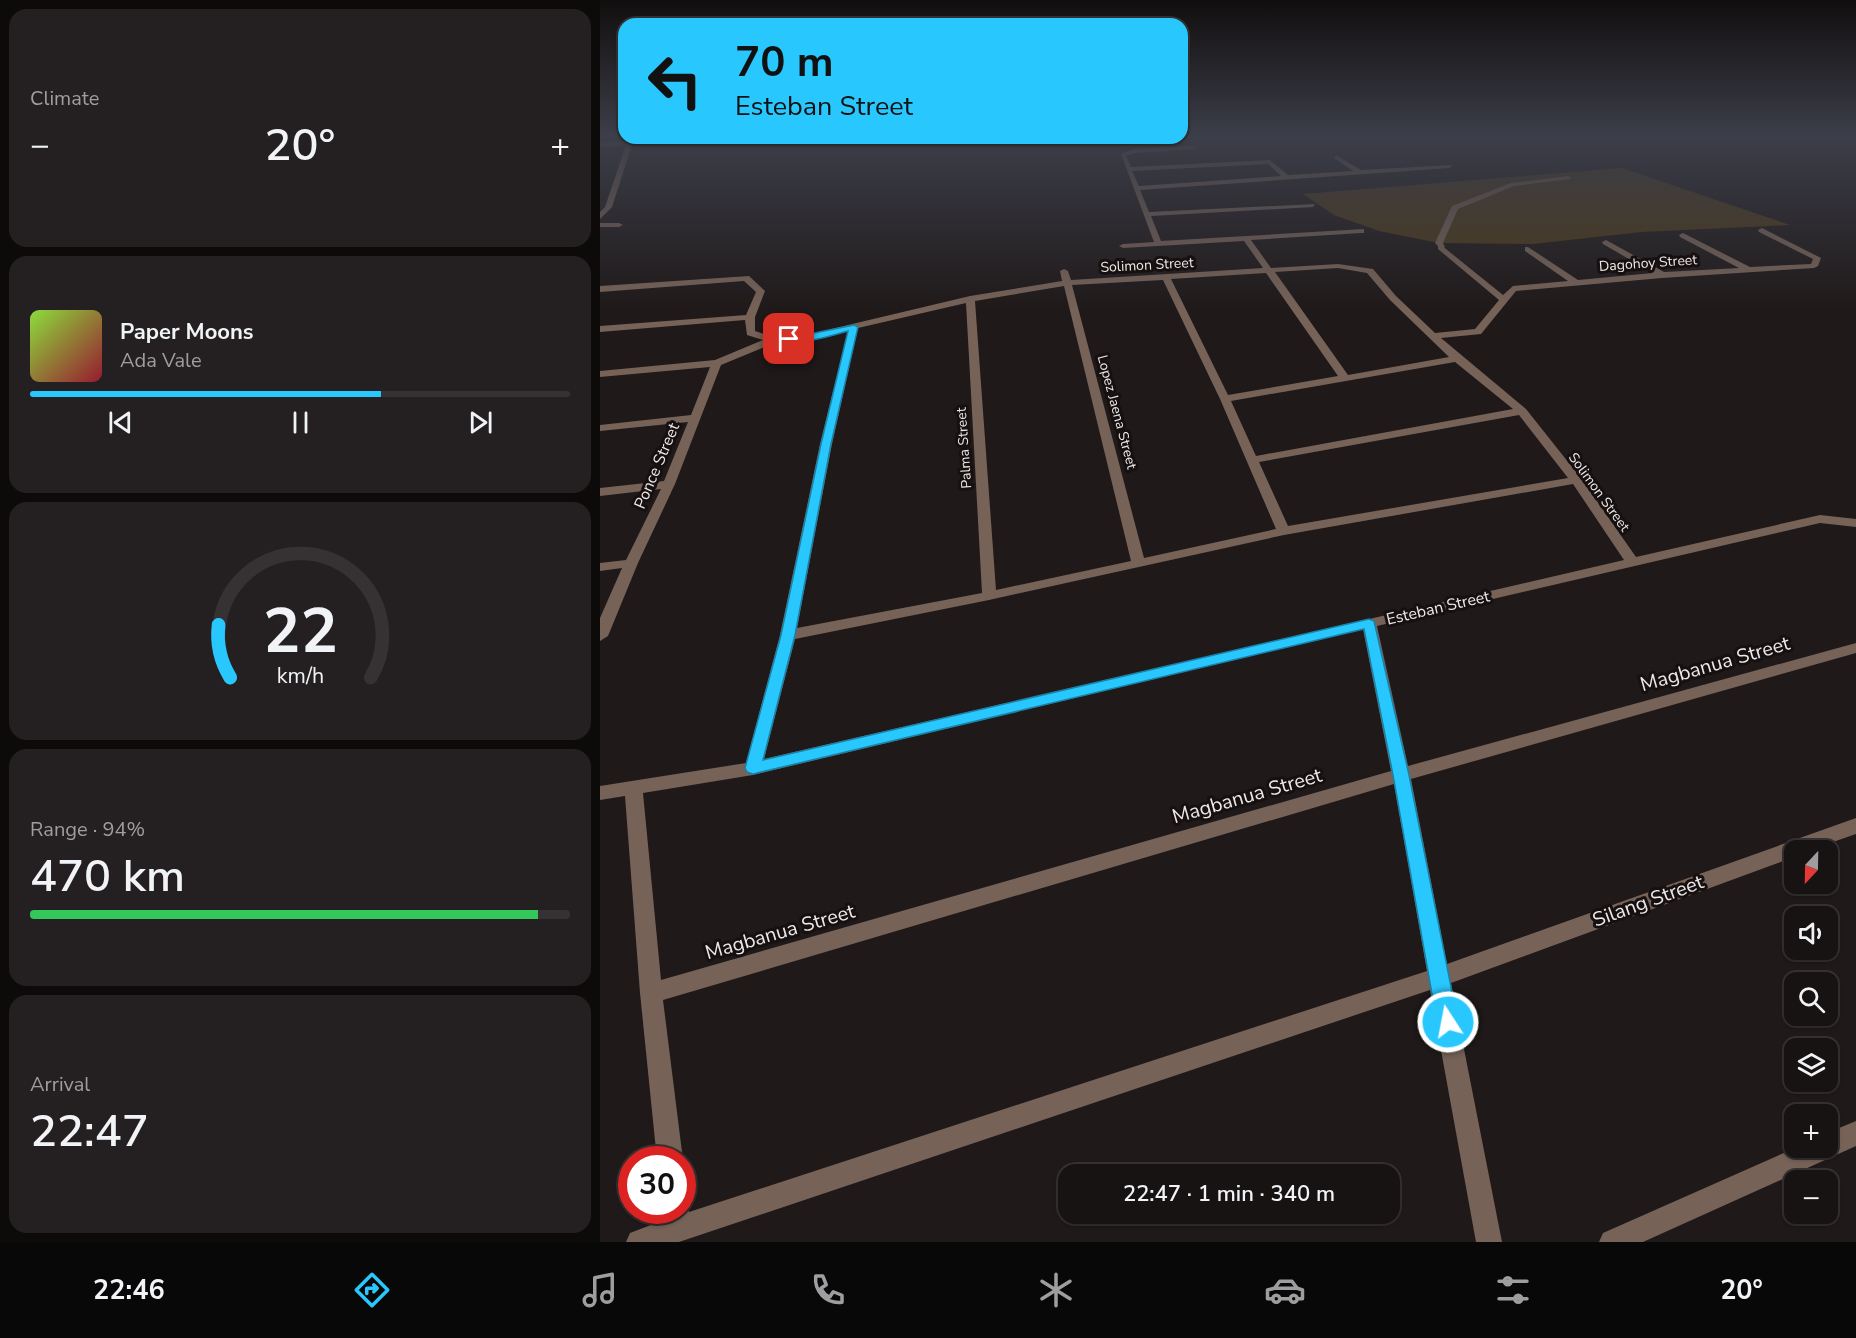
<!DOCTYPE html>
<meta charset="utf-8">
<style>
body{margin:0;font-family:"Nunito Sans",sans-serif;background:#242021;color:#f1f3f6;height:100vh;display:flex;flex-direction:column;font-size:22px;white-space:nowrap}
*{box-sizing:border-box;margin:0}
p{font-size:20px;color:#9e9ea0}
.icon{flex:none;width:33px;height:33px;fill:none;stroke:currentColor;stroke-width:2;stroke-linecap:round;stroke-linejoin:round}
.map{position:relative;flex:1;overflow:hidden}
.details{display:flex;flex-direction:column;gap:9px;padding:9px;background:#0d0a0a;width:600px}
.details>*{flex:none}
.top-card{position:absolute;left:18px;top:18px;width:570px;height:126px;border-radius:18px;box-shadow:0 2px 4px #0004,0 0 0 2px #363233;background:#28c8ff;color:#111;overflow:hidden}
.needle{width:39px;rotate:202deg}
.controls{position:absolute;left:1184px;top:840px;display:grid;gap:12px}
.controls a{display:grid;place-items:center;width:54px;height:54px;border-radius:12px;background:#171313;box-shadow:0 2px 4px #0004,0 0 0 2px #363233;font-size:30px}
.speed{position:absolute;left:18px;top:1146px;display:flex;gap:12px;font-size:30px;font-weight:700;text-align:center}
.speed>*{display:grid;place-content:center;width:78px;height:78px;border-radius:50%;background:#171313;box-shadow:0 2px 4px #0004,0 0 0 2px #363233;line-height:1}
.speed .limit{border:9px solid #d22;background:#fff;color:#111}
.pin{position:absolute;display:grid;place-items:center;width:51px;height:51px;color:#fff;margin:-26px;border-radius:12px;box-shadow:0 3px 9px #0006}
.me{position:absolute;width:66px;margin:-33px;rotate:349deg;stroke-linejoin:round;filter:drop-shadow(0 0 4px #0008)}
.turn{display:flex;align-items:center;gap:21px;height:126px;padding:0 18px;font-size:27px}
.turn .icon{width:78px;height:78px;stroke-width:2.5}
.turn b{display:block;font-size:42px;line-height:51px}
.big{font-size:45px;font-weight:600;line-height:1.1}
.details .tile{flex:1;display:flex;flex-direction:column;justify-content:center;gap:9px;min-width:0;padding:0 21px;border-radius:18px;background:#242021}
.details .dial{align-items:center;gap:0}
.dial svg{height:156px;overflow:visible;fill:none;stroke:#363233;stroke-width:7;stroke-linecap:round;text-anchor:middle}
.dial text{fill:#f1f3f6;stroke:none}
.song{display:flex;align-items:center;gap:18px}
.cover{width:72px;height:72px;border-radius:9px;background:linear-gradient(135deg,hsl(90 70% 55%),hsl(350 70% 35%))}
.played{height:6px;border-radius:3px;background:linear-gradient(90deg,#28c8ff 65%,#363233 65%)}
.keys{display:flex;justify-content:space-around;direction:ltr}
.heat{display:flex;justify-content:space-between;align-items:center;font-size:33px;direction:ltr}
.charge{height:9px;border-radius:4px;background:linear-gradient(90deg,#34c759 94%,#363233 0)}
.trip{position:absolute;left:458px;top:1164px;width:342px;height:60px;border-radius:18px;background:#171313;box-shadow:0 2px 4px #0004,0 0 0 2px #363233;font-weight:600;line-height:60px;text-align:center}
.tab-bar{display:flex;height:96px;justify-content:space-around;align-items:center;background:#090808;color:#9e9ea0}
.tab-bar .icon{width:42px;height:42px}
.tab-bar .on{color:#28c8ff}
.tab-bar b{font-size:27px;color:#f1f3f6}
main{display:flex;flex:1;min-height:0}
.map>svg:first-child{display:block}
.green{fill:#4b3817}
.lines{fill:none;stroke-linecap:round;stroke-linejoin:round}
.service{fill:#766257;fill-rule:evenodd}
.minor{fill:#766257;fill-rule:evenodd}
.route{fill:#28c8ff;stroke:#1a82a6;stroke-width:1.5}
.labels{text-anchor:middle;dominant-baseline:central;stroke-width:6;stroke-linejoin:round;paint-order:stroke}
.far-street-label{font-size:14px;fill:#eee9e9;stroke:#161010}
.street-label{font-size:16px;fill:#eee9e9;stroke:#161010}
.near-street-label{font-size:20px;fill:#eee9e9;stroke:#161010}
</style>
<main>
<section class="details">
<div class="tile"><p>Climate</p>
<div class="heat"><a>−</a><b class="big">20°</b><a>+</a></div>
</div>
<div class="tile">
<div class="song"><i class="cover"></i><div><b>Paper Moons</b><p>Ada Vale</p></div></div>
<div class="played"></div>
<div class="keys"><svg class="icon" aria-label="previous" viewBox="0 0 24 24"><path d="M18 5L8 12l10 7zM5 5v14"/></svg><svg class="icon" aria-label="pause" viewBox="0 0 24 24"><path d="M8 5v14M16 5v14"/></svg><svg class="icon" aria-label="next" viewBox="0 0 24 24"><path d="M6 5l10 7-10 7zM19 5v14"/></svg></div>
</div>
<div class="tile dial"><svg viewBox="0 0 100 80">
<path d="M14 69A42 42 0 1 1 86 69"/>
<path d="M14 69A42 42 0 0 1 8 42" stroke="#28c8ff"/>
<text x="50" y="56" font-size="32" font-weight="700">22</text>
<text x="50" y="72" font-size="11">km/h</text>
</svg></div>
<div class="tile"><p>Range · 94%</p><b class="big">470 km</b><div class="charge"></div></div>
<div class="tile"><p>Arrival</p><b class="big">22:47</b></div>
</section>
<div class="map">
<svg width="1256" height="1242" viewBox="0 0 1256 1242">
<rect width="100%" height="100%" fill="#1f1919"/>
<path class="green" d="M 1022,168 L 1190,225 L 1041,232 L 933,244 L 839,243 L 779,231 L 734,215 L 703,194 Z"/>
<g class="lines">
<path class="service" d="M 969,176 L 971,179 L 914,186 L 858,209 L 843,243 L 845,247 L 841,249 L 835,243 L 852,206 L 911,183 Z"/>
<path class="minor" d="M 56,139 L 58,142 L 32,145 L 12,207 L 0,219 L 0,212 L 5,207 L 26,145 L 0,147 L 0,143 Z
M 594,146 L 596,149 L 534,153 L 526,156 L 531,167 L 670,160 L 688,175 L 753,171 L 734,158 L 736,155 L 761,170 L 852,165 L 850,168 L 540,190 L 549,212 L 715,204 L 713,207 L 551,216 L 561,241 L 764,229 L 764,233 L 761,233 L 651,240 L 671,268 L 738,264 L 773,269 L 796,296 L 835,333 L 875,329 L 899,300 L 838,249 L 838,245 L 841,245 L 903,295 L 913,286 L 968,281 L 925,251 L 925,247 L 928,247 L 978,280 L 1053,273 L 1003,244 L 1002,242 L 1006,240 L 1064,272 L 1139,268 L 1080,237 L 1079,235 L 1083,233 L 1150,267 L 1211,264 L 1213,259 L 1159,232 L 1158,230 L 1162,228 L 1221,258 L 1218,266 L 1214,268 L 1062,278 L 916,291 L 881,334 L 841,338 L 926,409 L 980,477 L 1036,557 L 1220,515 L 1256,519 L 1256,527 L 1220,523 L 777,626 L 808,766 L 1256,643 L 1256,653 L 811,779 L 847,964 L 1256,818 L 1256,834 L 1210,850 L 1194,850 L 1194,857 L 851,983 L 902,1242 L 876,1242 L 830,990 L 79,1242 L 26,1242 L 30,1233 L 64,1220 L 63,1210 L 82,1210 L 82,1200 L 85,1201 L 89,1212 L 827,971 L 794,784 L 63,1000 L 83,1160 L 57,1160 L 40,993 L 25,796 L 0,800 L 0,786 L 146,763 L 180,635 L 220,444 L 248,331 L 206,341 L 174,343 L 121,365 L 75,484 L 38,563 L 8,636 L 0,641 L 0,618 L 22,568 L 0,571 L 0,563 L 26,560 L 61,489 L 0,496 L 0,488 L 64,481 L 88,422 L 0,431 L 0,425 L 91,415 L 110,367 L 0,377 L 0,371 L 115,360 L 163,340 L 147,335 L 145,320 L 0,332 L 0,326 L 146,315 L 156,292 L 144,281 L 0,292 L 0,286 L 149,276 L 165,291 L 155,317 L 155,331 L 173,337 L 206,335 L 370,296 L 462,281 L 460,271 L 464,269 L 468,271 L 471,280 L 663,268 L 644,241 L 523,248 L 519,246 L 523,244 L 554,242 L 521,154 L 533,149 ZM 668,164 L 681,176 L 539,186 L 532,171 ZM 738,268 L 767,273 L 790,300 L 849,357 L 748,375 L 675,272 ZM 666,273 L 738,376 L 628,395 L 571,279 ZM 563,280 L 620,399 L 676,529 L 544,558 L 472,285 ZM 464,286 L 531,561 L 396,590 L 375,301 ZM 366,303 L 382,593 L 197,628 L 232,444 L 258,328 ZM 855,362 L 913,409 L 656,456 L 631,401 ZM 919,415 L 968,478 L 688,526 L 659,462 ZM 973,484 L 1024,560 L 164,759 L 195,639 L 389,600 L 684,535 ZM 763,629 L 791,771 L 61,980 L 43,793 L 153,775 Z
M 0,223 L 19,223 L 23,225 L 19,227 L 0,227 Z
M 1256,1121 L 1256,1146 L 1043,1242 L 999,1242 L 1003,1233 L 1195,1148 L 1227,1148 L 1227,1133 Z"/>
</g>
<linearGradient id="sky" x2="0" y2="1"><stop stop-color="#110e0e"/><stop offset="0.44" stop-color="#3c3e49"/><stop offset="1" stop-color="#3c3e49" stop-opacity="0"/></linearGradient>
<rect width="1256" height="310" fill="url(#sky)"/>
<path class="route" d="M 254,325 L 258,327 L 231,444 L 195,635 L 163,760 L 769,619 L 774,621 L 809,775 L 858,1022 L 855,1028 L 848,1031 L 840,1028 L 837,1022 L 793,775 L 764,629 L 153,774 L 147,772 L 145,768 L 181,635 L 221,444 L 248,331 C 233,335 197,347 185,339 Z"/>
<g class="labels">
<g class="far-street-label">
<text transform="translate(1048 263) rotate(-4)">Dagohoy Street</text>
<text transform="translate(547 265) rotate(-3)">Solimon Street</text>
<text transform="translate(517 412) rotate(75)">Lopez Jaena Street</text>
<text transform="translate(364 448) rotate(-94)">Palma Street</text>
<text transform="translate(999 492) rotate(54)">Solimon Street</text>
</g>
<g class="street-label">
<text transform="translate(57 466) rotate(-67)">Ponce Street</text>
<text transform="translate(838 608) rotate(-13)">Esteban Street</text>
</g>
<g class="near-street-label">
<text transform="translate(1115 664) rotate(-16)">Magbanua Street</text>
<text transform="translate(647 796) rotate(-16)">Magbanua Street</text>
<text transform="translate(1048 901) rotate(-20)">Silang Street</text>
<text transform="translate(180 932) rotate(-16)">Magbanua Street</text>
</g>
</g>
</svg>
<div class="controls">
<a><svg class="needle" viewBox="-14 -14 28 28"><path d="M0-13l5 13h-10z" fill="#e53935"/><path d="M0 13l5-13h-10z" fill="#9e9ea0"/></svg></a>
<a><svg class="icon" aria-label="sound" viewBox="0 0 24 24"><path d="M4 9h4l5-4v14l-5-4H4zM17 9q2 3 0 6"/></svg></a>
<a><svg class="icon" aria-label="search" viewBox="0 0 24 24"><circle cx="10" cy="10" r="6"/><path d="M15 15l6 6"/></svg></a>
<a><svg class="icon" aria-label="layers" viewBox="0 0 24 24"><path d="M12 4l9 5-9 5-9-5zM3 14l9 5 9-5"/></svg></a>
<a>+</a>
<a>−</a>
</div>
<div class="speed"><div class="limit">30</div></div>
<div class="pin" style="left:189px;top:339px;background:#d93025"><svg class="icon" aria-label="arrive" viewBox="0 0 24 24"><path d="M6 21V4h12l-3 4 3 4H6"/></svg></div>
<svg class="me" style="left:848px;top:1022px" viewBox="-20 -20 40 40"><circle r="17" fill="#28c8ff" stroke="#fff" stroke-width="3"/><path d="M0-11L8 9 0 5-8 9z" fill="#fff"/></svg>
<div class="trip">22:47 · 1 min · 340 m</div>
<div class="top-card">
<div class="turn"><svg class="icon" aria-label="left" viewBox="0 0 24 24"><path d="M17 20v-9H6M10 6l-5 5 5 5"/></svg><div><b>70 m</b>Esteban Street</div></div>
</div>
</div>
</main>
<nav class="tab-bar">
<b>22:46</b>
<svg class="icon on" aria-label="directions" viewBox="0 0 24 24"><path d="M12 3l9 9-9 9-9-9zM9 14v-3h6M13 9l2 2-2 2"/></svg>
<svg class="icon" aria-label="music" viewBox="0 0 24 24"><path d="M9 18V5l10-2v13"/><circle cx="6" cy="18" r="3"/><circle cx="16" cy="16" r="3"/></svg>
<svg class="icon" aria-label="phone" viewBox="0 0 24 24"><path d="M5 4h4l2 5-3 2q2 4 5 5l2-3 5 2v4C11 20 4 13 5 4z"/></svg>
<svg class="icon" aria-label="climate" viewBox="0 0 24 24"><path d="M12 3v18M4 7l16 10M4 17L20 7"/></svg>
<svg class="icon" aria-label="car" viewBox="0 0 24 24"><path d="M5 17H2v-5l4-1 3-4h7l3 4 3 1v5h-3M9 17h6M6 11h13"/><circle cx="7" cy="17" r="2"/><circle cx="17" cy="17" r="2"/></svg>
<svg class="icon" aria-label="filters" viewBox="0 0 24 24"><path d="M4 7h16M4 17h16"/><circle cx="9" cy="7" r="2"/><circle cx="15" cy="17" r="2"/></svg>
<b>20°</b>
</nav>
